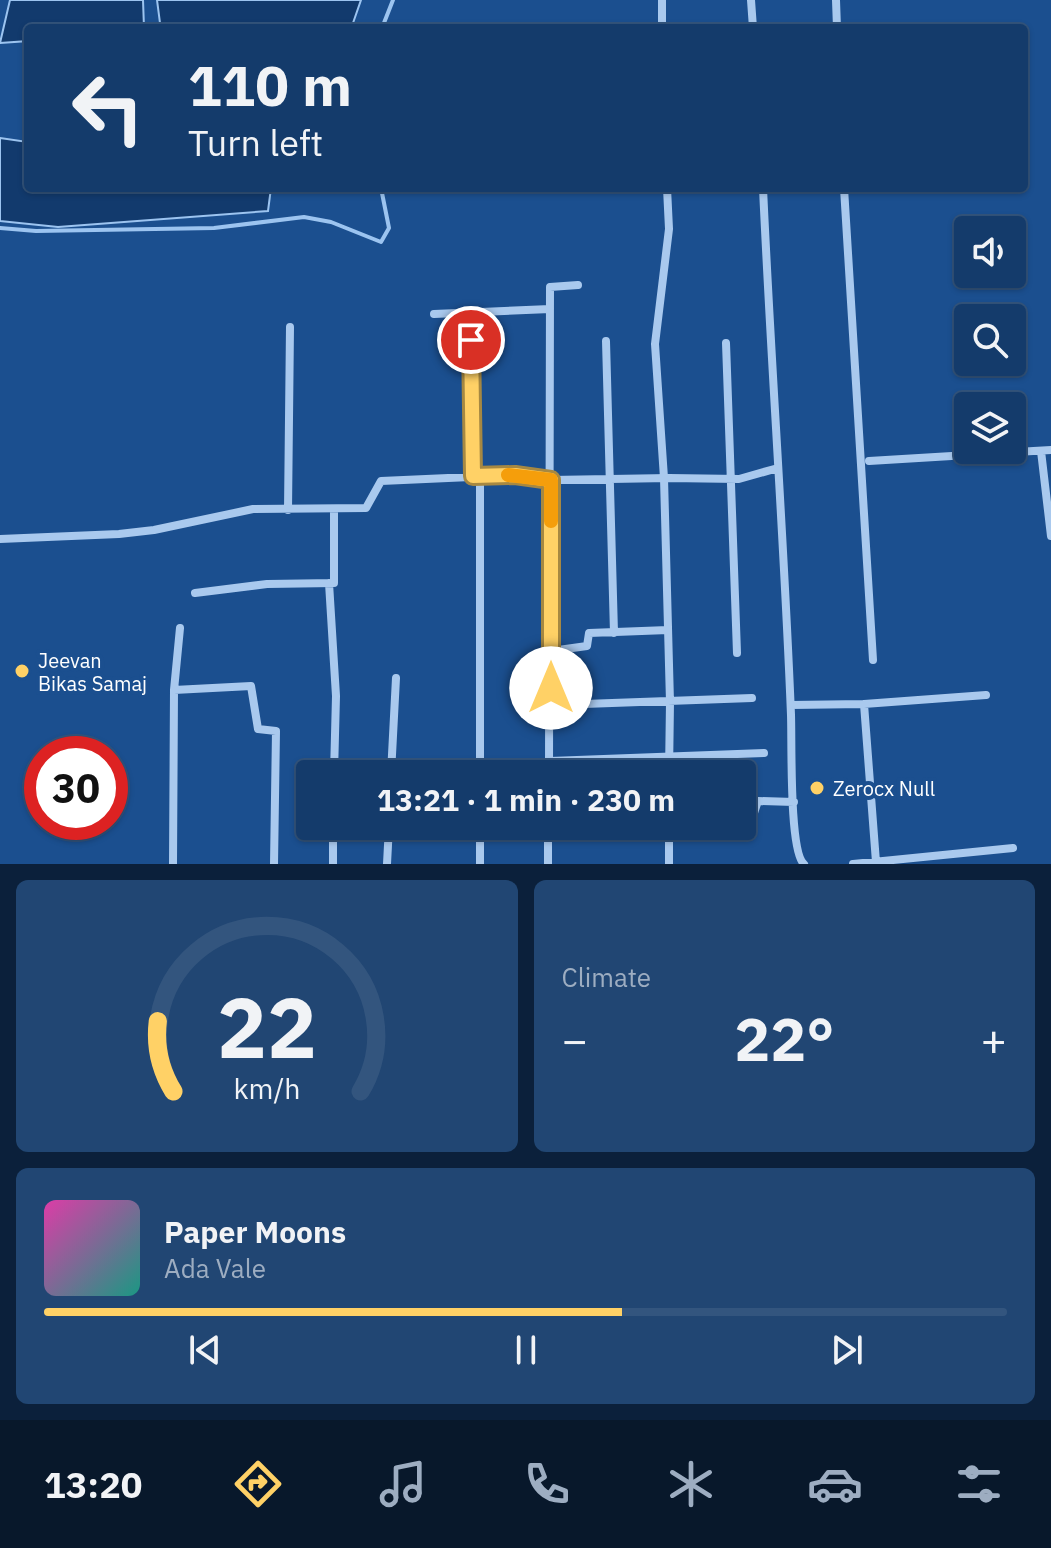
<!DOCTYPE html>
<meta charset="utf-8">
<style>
body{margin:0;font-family:"IBM Plex Sans",sans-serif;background:#214673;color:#f1f3f6;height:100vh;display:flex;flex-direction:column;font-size:30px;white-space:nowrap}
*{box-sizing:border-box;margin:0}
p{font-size:26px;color:#9dadc1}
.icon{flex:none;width:44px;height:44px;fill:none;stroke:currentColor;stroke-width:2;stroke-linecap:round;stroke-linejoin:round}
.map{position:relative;height:864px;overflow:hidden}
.drawer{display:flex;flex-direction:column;gap:16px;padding:16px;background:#0b203b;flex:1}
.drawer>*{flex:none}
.guide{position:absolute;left:24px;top:24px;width:1004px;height:168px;border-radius:8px;box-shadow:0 2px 6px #0004,0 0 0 2px #33557e;background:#143b6b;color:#f1f3f6;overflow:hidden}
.fabs{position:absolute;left:954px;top:216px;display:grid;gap:16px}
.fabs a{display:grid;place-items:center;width:72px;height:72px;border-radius:8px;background:#143b6b;box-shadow:0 2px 6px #0004,0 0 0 2px #33557e;font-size:40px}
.speed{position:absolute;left:24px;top:736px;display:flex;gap:16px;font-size:40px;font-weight:700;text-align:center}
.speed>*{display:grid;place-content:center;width:104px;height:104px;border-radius:50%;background:#143b6b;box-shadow:0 2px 6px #0004,0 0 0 2px #33557e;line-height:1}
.speed .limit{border:12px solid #d22;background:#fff;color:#111}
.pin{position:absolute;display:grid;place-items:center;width:68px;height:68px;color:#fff;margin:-34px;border:4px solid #fff;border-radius:50%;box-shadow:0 2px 8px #0007}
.me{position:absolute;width:88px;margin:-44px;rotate:0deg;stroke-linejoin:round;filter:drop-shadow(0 0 6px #0008)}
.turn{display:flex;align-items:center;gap:28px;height:168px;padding:0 32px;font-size:36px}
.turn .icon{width:104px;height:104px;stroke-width:2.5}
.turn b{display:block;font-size:56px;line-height:68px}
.big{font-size:60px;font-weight:800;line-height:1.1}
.drawer .widget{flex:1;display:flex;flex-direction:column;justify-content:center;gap:12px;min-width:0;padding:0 28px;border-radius:12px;background:#214673}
.drawer .dial{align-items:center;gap:0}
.dial svg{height:208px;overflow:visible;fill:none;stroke:#33557e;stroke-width:7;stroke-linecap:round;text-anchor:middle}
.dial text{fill:#f1f3f6;stroke:none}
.song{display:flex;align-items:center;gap:24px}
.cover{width:96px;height:96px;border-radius:12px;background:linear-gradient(135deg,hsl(320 70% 55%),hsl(170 70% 35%))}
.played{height:8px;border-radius:4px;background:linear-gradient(90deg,#ffd166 60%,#33557e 60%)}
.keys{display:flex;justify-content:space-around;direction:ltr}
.heat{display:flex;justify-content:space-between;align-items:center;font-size:44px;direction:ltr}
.drawer .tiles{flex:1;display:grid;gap:16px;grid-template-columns:1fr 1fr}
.widget:last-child{grid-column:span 2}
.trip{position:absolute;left:296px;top:760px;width:460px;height:80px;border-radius:8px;background:#143b6b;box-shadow:0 2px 6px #0004,0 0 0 2px #33557e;font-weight:800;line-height:80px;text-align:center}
.tab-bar{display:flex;height:128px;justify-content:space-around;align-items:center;background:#08182b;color:#9dadc1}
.tab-bar .icon{width:56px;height:56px}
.tab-bar .current{color:#ffd166}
.tab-bar b{font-size:36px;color:#f1f3f6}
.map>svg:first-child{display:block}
.water{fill:#123a6d;stroke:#9cc4f0;stroke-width:2}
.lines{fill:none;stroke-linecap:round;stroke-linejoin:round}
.stream{stroke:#9cc4f0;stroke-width:4}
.street{stroke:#a9c9ee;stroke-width:8}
.route-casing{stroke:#a68842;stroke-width:20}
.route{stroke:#ffd166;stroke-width:14}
.slow{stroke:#f59e0b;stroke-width:14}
.poi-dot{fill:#ffd166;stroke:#1b4f8f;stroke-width:3}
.labels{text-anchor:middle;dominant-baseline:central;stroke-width:8;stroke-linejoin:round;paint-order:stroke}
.poi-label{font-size:20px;fill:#fff;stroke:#1b4f8f;text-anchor:start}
</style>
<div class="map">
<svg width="1051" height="864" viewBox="0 0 1051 864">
<rect width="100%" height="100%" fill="#1b4f8f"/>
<path class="water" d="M 10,0 L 143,0 L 144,28 L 28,28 L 28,41 L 0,43 Z
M 157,0 L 361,0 L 353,23 L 160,23 Z
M 0,138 L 28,142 L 28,188 L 271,188 L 268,211 L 58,227 L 0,221 Z"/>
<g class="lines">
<path class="stream" d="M 382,28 L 393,0
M 0,228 L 36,231 L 214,228 L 304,217 L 331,222 L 381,242 L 389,228 L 381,188"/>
<path class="street" d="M 751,0 L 753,28
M 836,0 L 837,28
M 662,28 L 662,0
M 667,188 L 669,229 L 655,344 L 664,478 L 670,702 L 669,774
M 763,188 C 771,364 784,539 791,715 C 792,740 789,852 804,864
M 844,188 L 873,660
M 470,313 L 473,476
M 434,314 L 550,309
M 606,341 L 614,633
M 726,343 L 737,653
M 1041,451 L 1051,536
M 869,461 L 1051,450
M 480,476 L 480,774
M 288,510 L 290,327
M 0,539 L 119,534 L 154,530 L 253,509 L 366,508 L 381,481 L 515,475 L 551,480 L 669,478 L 739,479 L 778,468
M 329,583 L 336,696 L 334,774
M 195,593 L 267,584 L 334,583 L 334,509
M 551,651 L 587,646 L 589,633 L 668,630
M 174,690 L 251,686 L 258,729 L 276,731 L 274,864
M 584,704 L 752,698
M 864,704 L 876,862
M 791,705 L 864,704 L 986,695
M 550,761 L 764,753
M 391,774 L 396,678
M 549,774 L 550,287 L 578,285
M 742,813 L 754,813 L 758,801 L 794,802
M 669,826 L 669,864
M 173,864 L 174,690 L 180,628
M 333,864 L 333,826
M 387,864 L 389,826
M 480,864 L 480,826
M 548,864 L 548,826
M 853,864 L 1013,848"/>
</g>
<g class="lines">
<defs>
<path id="route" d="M 471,340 L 473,476 L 515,475 L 551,480 L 551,688"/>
</defs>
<use href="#route" class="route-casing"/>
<use href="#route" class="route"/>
<path class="slow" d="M 508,475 L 551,480 L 551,521"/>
</g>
<g class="poi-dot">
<circle cx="22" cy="671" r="8"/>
<circle cx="817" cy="788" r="8"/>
</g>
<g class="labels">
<g class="poi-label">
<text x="38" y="660">Jeevan<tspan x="38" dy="23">Bikas Samaj</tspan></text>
<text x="833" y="788">Zerocx Null</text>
</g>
</g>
</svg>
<div class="fabs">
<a><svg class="icon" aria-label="sound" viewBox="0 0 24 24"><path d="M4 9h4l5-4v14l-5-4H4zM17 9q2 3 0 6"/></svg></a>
<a><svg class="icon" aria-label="search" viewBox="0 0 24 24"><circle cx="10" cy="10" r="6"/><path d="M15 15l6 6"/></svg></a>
<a><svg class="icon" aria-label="layers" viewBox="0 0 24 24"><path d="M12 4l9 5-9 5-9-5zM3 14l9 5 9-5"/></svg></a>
</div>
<div class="speed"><div class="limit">30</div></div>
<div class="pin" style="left:471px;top:340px;background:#d93025"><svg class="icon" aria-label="arrive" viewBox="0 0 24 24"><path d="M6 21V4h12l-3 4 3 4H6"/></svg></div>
<svg class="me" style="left:551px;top:688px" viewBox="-20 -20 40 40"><circle r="19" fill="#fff"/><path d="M0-13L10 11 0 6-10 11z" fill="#ffd166"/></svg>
<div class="trip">13:21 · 1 min · 230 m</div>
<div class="guide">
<div class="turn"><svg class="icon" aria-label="left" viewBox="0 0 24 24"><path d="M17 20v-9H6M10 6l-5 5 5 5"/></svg><div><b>110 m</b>Turn left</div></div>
</div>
</div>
<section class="drawer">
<div class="tiles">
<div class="widget dial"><svg viewBox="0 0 100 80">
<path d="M14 69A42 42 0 1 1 86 69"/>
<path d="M14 69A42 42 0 0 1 8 42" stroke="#ffd166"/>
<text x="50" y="56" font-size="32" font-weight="700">22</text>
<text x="50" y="72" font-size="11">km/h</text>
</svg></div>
<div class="widget"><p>Climate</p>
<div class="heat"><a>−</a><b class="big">22°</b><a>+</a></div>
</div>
<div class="widget">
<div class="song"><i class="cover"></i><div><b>Paper Moons</b><p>Ada Vale</p></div></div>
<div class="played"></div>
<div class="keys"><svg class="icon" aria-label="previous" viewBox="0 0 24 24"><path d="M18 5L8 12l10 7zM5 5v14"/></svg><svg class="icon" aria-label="pause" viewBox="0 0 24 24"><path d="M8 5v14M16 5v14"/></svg><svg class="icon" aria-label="next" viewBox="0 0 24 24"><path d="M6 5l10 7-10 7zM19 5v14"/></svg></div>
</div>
</div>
</section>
<nav class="tab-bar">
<b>13:20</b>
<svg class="icon current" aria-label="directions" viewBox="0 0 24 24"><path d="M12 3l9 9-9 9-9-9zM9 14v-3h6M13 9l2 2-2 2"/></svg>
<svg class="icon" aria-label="music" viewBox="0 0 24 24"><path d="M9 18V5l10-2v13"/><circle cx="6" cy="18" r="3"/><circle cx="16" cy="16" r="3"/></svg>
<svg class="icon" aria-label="phone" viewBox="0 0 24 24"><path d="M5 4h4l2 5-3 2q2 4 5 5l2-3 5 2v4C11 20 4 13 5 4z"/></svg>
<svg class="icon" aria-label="climate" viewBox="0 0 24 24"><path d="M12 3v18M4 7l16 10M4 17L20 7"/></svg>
<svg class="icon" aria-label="car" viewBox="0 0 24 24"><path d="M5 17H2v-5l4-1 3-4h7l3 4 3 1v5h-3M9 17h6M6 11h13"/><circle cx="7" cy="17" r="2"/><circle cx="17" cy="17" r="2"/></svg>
<svg class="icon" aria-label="filters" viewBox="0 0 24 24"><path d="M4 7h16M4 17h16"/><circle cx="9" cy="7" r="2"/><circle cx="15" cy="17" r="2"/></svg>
</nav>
